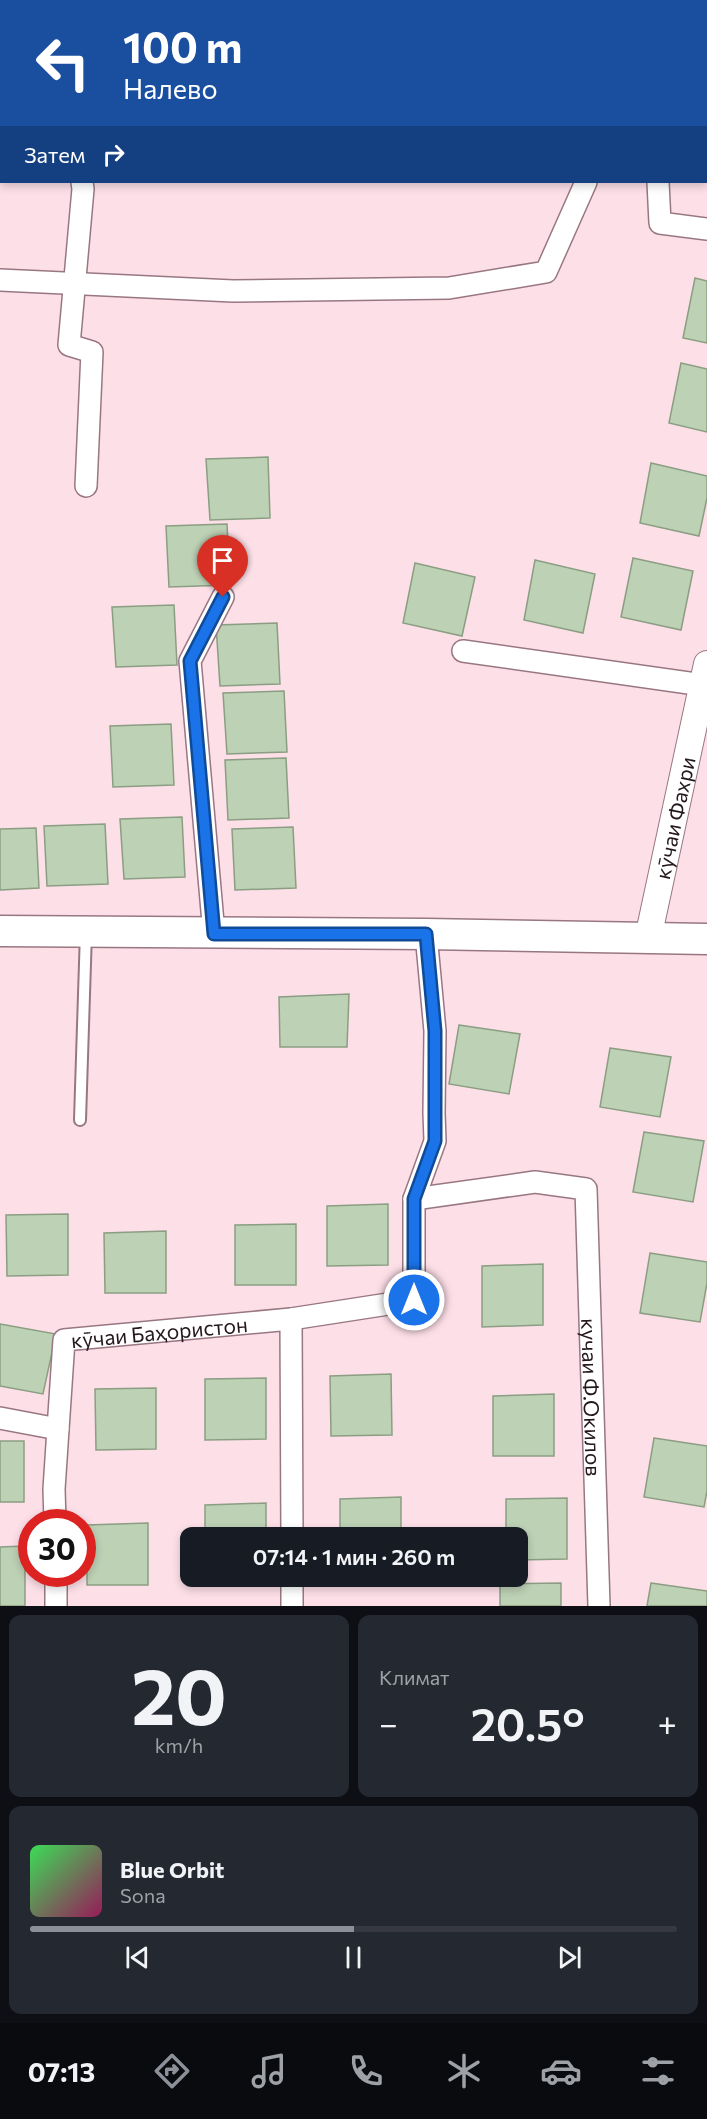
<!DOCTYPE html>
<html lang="ru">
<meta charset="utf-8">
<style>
body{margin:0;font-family:Commissioner,sans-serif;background:#242831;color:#f1f3f6;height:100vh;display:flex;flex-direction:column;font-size:22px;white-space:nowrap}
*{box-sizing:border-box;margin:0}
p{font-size:20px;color:#9ea1a6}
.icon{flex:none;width:33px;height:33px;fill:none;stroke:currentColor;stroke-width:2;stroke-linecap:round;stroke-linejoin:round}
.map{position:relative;height:1606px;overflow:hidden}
.panel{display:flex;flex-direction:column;gap:9px;padding:9px;background:#0d0f14;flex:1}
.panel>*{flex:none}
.guide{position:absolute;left:0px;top:0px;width:708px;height:183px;box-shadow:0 3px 9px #0003;background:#1a4fa0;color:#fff;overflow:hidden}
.speed{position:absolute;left:18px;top:1509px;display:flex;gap:12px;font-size:30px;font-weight:700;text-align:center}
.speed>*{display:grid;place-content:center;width:78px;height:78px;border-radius:50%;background:#171b24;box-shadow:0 3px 9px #0003;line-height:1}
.speed .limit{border:9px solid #d22;background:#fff;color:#111}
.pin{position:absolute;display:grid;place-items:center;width:51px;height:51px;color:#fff;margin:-62px -26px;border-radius:50% 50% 50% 0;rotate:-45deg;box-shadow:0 0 6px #0007}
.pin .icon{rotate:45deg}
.me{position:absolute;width:66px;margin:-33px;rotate:0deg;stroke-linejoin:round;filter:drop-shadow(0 0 4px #0008)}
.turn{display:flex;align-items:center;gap:21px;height:126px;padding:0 24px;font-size:27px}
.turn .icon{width:78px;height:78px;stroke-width:2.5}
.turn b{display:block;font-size:42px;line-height:51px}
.then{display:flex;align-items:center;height:57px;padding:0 24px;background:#0003;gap:12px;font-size:22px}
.big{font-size:45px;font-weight:600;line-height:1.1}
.panel .widget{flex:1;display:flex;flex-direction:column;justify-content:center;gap:9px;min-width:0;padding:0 21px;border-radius:12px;background:#242831}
.panel .dial{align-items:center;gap:0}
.dial b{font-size:78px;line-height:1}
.song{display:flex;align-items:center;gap:18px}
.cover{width:72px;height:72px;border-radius:9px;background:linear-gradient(135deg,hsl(130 70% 55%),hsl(330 70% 35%))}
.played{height:6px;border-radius:3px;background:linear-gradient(90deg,#8c9099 50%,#363941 50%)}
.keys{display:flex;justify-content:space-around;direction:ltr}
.heat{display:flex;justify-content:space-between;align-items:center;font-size:33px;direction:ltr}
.panel .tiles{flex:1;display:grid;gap:9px;grid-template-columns:1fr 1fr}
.widget:last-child{grid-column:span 2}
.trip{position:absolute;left:180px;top:1527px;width:348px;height:60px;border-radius:12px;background:#171b24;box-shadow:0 3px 9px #0003;font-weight:600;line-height:60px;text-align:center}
.tab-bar{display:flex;height:96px;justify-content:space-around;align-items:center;background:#090b0e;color:#9ea1a6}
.tab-bar .icon{width:42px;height:42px}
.tab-bar .active{color:#8c9099}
.tab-bar b{font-size:27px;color:#f1f3f6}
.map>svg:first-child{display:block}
.building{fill:#bdd1b5;stroke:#8b9e83;stroke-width:1.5}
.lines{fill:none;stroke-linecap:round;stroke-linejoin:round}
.service-casing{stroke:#987782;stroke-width:14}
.minor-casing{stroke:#987782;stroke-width:24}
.tertiary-casing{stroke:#987782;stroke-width:28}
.secondary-casing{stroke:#987782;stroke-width:33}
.service{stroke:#fff;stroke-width:10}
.minor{stroke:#fff;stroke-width:21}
.tertiary{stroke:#fff;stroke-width:26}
.secondary{stroke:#fff;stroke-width:30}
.route-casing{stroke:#114b97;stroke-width:15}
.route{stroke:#1a73e8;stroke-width:10}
.labels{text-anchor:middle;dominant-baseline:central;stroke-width:6;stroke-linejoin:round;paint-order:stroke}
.street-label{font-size:21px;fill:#25181c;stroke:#fff}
</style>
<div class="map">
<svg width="707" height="1606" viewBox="0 0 707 1606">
<rect width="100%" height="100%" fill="#fddfe8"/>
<path class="building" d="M 626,0 L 688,0 L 626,2 Z
M 695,278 L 707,281 L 707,343 L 683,338 Z
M 681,363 L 707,369 L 707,432 L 669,423 Z
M 268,457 L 270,518 L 210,520 L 206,459 Z
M 651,463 L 707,476 L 707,498 L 699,536 L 640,523 Z
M 227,524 L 230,585 L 169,587 L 166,526 Z
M 633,558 L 693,571 L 681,630 L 621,617 Z
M 535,560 L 595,574 L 583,633 L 524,620 Z
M 415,563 L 475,577 L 462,636 L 403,623 Z
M 174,605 L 177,665 L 116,667 L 112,607 Z
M 277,623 L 280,684 L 220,686 L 216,625 Z
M 284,691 L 287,752 L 227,754 L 223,693 Z
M 171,724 L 174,785 L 113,787 L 110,726 Z
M 286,758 L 289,818 L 228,820 L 225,760 Z
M 182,817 L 185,877 L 124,879 L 120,819 Z
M 105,824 L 108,884 L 47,886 L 44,826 Z
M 293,827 L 296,888 L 235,890 L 232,829 Z
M 36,828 L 39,888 L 0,890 L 0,829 Z
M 349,994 L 347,1047 L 280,1047 L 279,997 Z
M 459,1025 L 520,1034 L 509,1094 L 449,1084 Z
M 610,1048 L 671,1057 L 660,1117 L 600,1107 Z
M 644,1132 L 704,1141 L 693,1202 L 633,1192 Z
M 388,1204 L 388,1265 L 327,1266 L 327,1206 Z
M 68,1214 L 68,1275 L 7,1276 L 6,1215 Z
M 296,1224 L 296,1285 L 235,1285 L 235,1225 Z
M 166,1231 L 166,1293 L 105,1293 L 104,1233 Z
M 650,1253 L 707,1262 L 707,1283 L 700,1322 L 640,1313 Z
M 543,1264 L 543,1325 L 482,1327 L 482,1266 Z
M 0,1324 L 56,1334 L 43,1394 L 0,1386 Z
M 391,1374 L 392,1435 L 331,1436 L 330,1376 Z
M 266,1378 L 266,1439 L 205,1440 L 205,1379 Z
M 156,1388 L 156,1449 L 96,1450 L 95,1389 Z
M 554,1394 L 554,1456 L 493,1456 L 493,1396 Z
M 654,1438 L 707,1446 L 707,1491 L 704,1507 L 644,1497 Z
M 0,1441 L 24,1441 L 24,1502 L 0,1502 Z
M 401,1497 L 401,1538 L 340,1538 L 340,1499 Z
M 567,1498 L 567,1559 L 518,1560 L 518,1538 L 506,1538 L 506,1499 Z
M 266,1503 L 266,1538 L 205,1538 L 205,1505 Z
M 148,1523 L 148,1585 L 87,1585 L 87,1525 Z
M 25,1546 L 25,1606 L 0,1606 L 0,1547 Z
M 561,1583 L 561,1606 L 500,1606 L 500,1584 Z
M 651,1583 L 707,1591 L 707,1606 L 647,1606 Z"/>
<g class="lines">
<defs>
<path id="service" d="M 80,1120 L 86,932"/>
<g id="minor">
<path d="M 359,0 L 367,2"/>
<path d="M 420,0 L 420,2"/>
<path d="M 51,2 L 51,0"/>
<path d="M 129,2 L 134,0"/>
<path d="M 584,2 L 584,0"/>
<path d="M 0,28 L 2,28"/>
<path d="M 706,73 L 707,73"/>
<path d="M 82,182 L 83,189 L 69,345 L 92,352 L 86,486"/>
<path d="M 658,182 L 660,223 L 707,229"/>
<path d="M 0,280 L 233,291 L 449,288 L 546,272 L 586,182"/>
<path d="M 463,651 L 703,685"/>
<path d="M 214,934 L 190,661 L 223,597"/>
<path id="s1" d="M 414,1199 L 535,1182 L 586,1189 L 599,1606"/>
<path d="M 291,1319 L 292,1538"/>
<path d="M 0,1418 L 58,1429"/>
<path id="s2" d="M 55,1522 L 54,1489 L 64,1340 L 291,1319 L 414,1300 L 414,1199 L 435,1141 L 434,1113 L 435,1031 L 426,934"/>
<path d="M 56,1574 L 56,1606"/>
<path d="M 292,1576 L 292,1606"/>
</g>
<g id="tertiary">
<path id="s3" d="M 648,938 L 707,664"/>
</g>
<path id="secondary" d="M 0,931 L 426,934 L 707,939"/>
</defs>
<use href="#service" class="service-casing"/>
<use href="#minor" class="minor-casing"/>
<use href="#tertiary" class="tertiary-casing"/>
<use href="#secondary" class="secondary-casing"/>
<use href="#service" class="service"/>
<use href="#minor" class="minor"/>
<use href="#tertiary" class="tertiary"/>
<use href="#secondary" class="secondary"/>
</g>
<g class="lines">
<defs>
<path id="route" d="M 223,597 L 190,661 L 214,934 L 426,934 L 435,1031 L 435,1141 L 414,1199 L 414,1300"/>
</defs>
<use href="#route" class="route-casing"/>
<use href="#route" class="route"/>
</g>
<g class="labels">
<g class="street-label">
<text stroke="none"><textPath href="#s3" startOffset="123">кӯчаи Фахри</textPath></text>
<text stroke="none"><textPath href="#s2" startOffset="278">кӯчаи Баҳористон</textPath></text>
<text stroke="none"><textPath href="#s1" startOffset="382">кучаи Ф.Окилов</textPath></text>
</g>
</g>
</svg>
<div class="speed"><div class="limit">30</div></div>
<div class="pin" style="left:223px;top:597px;background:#d93025"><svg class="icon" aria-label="arrive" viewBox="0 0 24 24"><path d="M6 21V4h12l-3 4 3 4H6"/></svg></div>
<svg class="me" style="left:414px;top:1300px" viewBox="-20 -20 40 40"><circle r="17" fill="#1a73e8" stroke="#fff" stroke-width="3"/><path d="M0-11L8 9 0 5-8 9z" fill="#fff"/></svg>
<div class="trip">07:14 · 1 мин · 260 m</div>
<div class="guide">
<div class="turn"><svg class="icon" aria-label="left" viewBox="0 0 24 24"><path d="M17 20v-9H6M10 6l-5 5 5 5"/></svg><div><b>100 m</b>Налево</div></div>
<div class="then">Затем<svg class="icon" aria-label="right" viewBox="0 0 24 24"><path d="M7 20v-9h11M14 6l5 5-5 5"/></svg></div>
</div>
</div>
<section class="panel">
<div class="tiles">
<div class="widget dial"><b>20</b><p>km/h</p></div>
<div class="widget"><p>Климат</p>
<div class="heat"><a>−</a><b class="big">20.5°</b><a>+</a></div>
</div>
<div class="widget">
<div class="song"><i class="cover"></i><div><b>Blue Orbit</b><p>Sona</p></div></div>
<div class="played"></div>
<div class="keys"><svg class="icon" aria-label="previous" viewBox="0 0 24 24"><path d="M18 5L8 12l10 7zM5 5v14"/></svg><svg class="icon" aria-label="pause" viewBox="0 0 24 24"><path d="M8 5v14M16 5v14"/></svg><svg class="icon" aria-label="next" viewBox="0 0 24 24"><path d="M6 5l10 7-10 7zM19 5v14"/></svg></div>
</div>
</div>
</section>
<nav class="tab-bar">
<b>07:13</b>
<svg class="icon active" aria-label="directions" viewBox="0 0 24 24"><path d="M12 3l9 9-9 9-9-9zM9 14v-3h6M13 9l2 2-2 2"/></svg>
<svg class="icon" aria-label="music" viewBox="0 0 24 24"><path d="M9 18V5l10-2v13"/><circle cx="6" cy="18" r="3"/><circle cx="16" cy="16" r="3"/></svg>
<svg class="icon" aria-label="phone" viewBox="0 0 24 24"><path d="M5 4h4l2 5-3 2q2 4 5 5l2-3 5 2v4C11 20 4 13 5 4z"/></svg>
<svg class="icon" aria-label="climate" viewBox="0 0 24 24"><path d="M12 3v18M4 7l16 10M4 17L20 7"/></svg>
<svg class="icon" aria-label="car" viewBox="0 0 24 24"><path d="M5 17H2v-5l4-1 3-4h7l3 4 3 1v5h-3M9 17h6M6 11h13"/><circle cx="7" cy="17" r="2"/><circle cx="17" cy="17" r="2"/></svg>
<svg class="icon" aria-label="filters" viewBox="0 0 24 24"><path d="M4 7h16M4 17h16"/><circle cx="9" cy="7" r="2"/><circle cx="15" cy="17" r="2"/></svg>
</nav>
